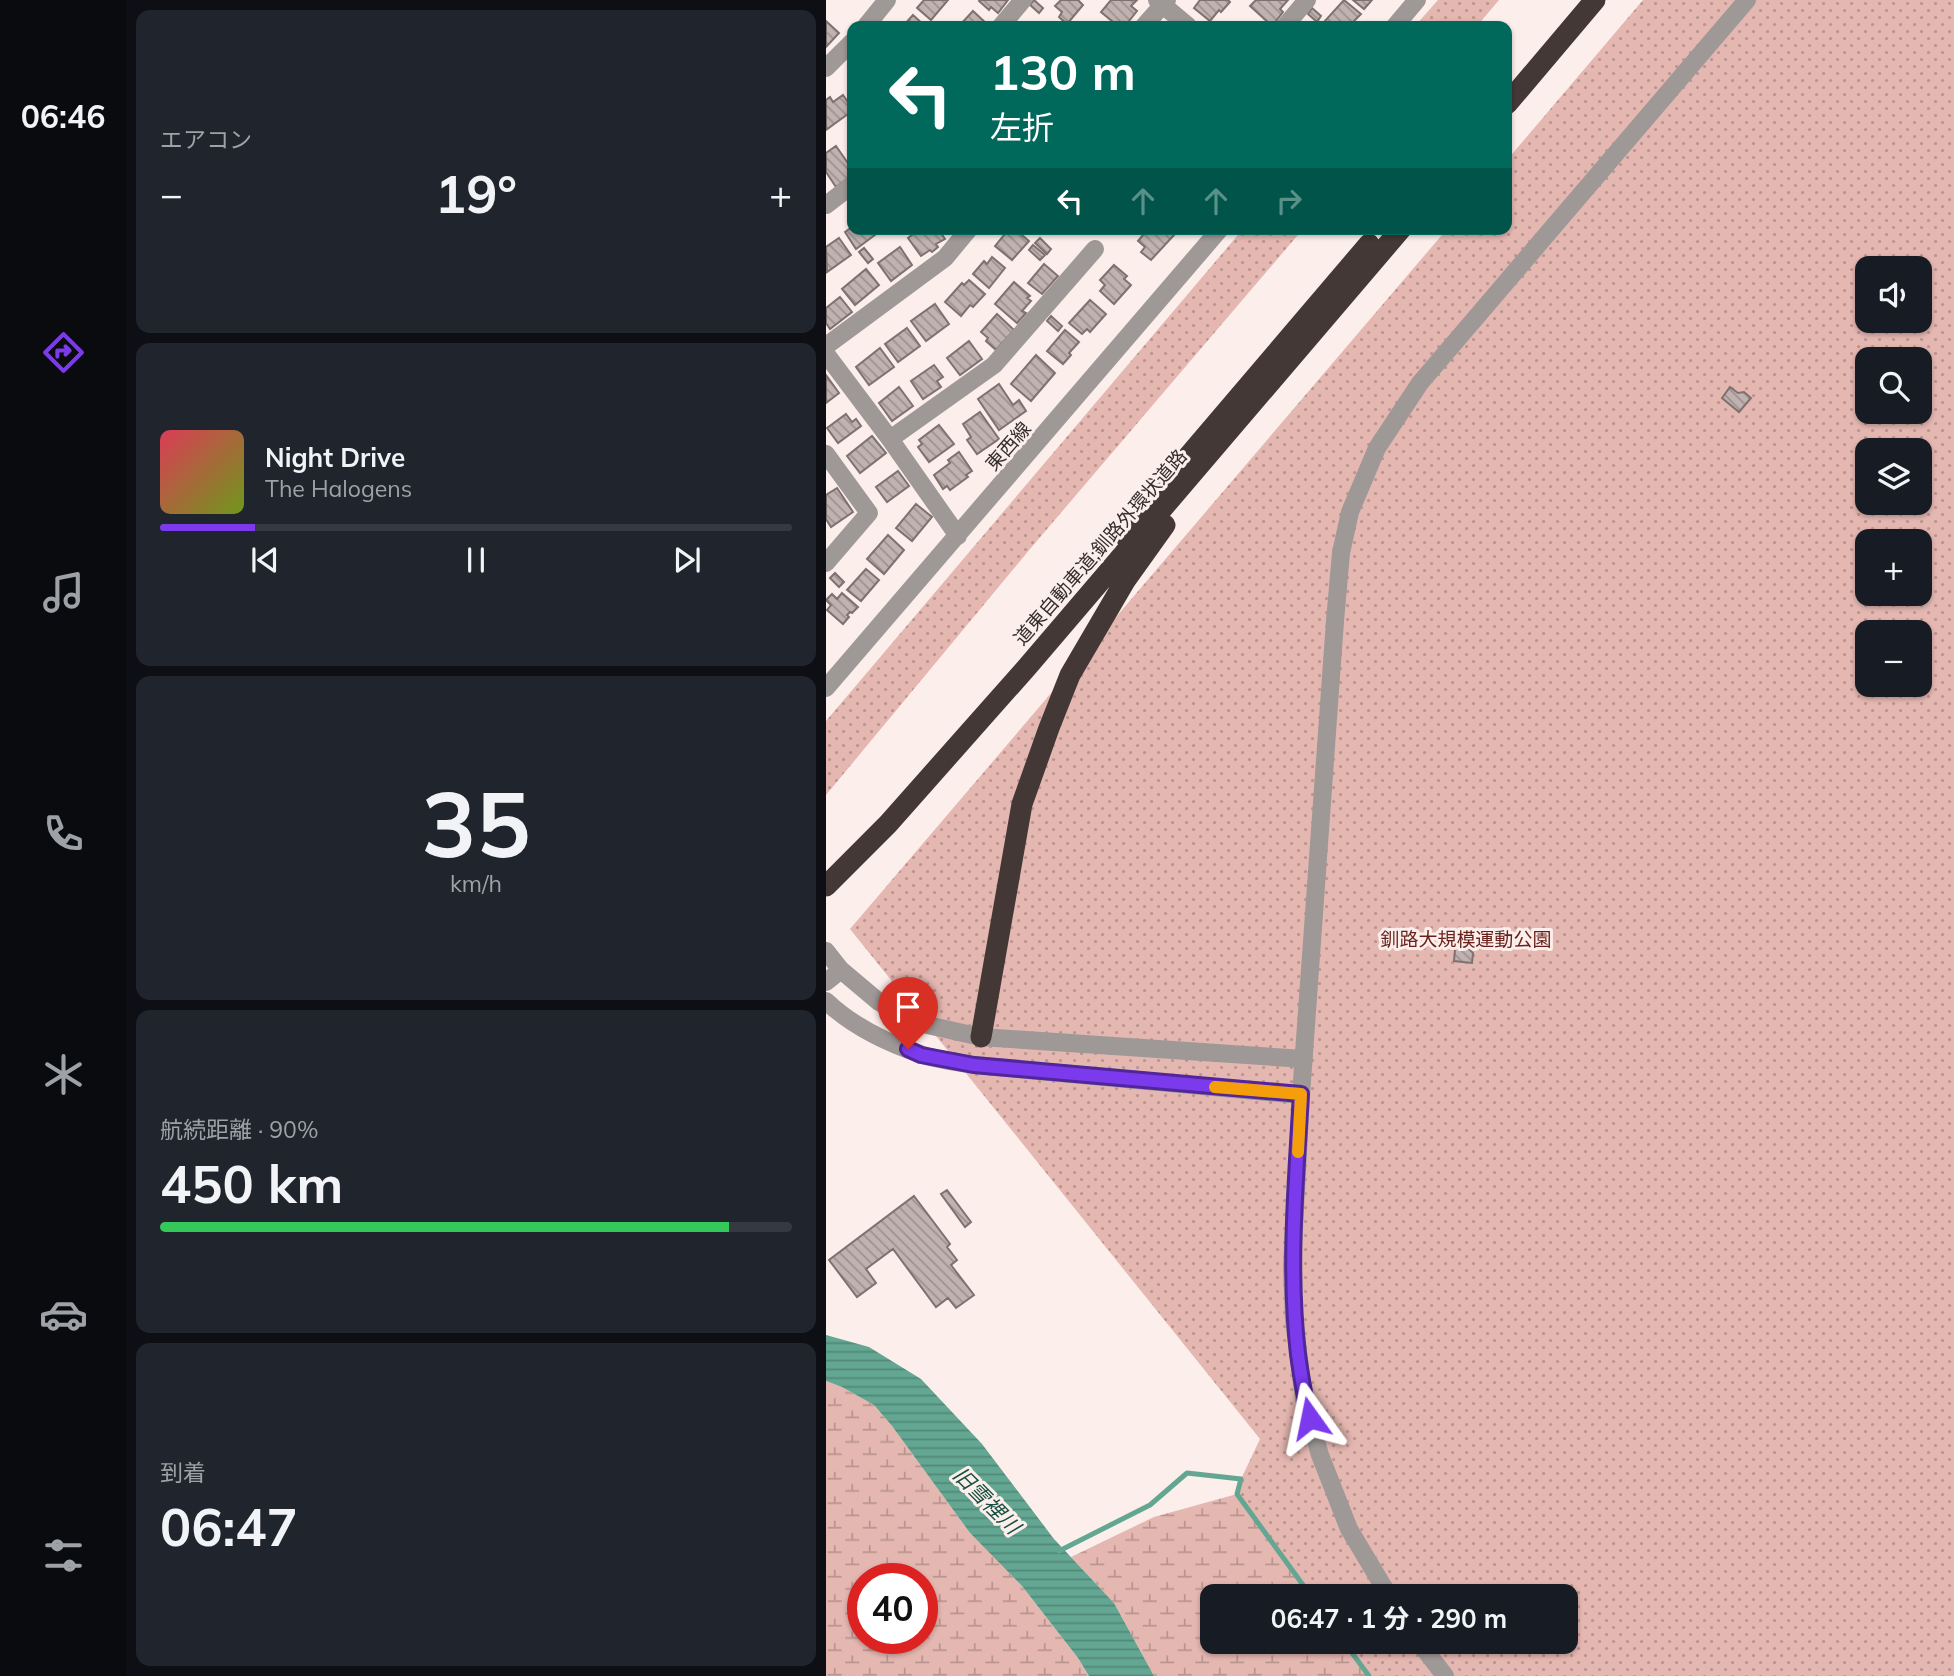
<!DOCTYPE html>
<html lang="ja">
<meta charset="utf-8">
<style>
body{margin:0;font-family:Mulish,"Noto Sans JP",sans-serif;background:#20242c;color:#f1f3f6;height:100vh;display:flex;flex-direction:column;font-size:26px;white-space:nowrap}
*{box-sizing:border-box;margin:0}
p{font-size:23px;color:#9ea1a6}
.icon{flex:none;width:38px;height:38px;fill:none;stroke:currentColor;stroke-width:2;stroke-linecap:round;stroke-linejoin:round}
.map{position:relative;flex:1;overflow:hidden}
.panel{display:flex;flex-direction:column;gap:10px;padding:10px;background:#0d0f14;width:700px}
.panel>*{flex:none}
.banner{position:absolute;left:21px;top:21px;width:665px;height:214px;border-radius:14px;box-shadow:0 2px 5px #0004;background:#00695c;color:#fff;overflow:hidden}
.controls{position:absolute;left:1029px;top:256px;display:grid;gap:14px}
.controls a{display:grid;place-items:center;width:77px;height:77px;border-radius:14px;background:#171b24;box-shadow:0 2px 5px #0004;font-size:35px}
.speed{position:absolute;left:21px;top:1563px;display:flex;gap:14px;font-size:35px;font-weight:700;text-align:center}
.speed>*{display:grid;place-content:center;width:91px;height:91px;border-radius:50%;background:#171b24;box-shadow:0 2px 5px #0004;line-height:1}
.speed .limit{border:10px solid #d22;background:#fff;color:#111}
.pin{position:absolute;display:grid;place-items:center;width:60px;height:60px;color:#fff;margin:-72px -30px;border-radius:50% 50% 50% 0;rotate:-45deg;box-shadow:0 0 7px #0007}
.pin .icon{rotate:45deg}
.me{position:absolute;width:77px;margin:-38px;rotate:348deg;stroke-linejoin:round;filter:drop-shadow(0 0 5px #0008)}
.turn{display:flex;align-items:center;gap:24px;height:147px;padding:0 28px;font-size:32px}
.turn .icon{width:91px;height:91px;stroke-width:2.5}
.turn b{display:block;font-size:49px;line-height:60px}
.lanes{display:flex;align-items:center;height:66px;padding:0 28px;background:#0003;justify-content:center;gap:35px;direction:ltr}
.lanes .off{opacity:.35}
.big{font-size:52px;font-weight:700;line-height:1.1}
.panel .tile{flex:1;display:flex;flex-direction:column;justify-content:center;gap:10px;min-width:0;padding:0 24px;border-radius:14px;background:#20242c}
.panel .dial{align-items:center;gap:0}
.dial b{font-size:91px;line-height:1}
.song{display:flex;align-items:center;gap:21px}
.cover{width:84px;height:84px;border-radius:10px;background:linear-gradient(135deg,hsl(350 70% 55%),hsl(80 70% 35%))}
.played{height:7px;border-radius:4px;background:linear-gradient(90deg,#7c3aed 15%,#363941 15%)}
.keys{display:flex;justify-content:space-around;direction:ltr}
.heat{display:flex;justify-content:space-between;align-items:center;font-size:38px;direction:ltr}
.charge{height:10px;border-radius:5px;background:linear-gradient(90deg,#34c759 90%,#363941 0)}
.trip{position:absolute;left:374px;top:1584px;width:378px;height:70px;border-radius:14px;background:#171b24;box-shadow:0 2px 5px #0004;font-weight:700;line-height:70px;text-align:center}
main{display:flex;flex:1;min-height:0}
.tabs{display:flex;flex-direction:column;width:126px;justify-content:space-around;align-items:center;background:#090b0e;color:#9ea1a6}
.tabs .icon{width:49px;height:49px}
.tabs .current{color:#7c3aed}
.tabs b{font-size:32px;color:#f1f3f6}
.map>svg:first-child{display:block}
.wetland{fill:url(#wetland-marsh);fill-rule:evenodd}
.park{fill:url(#park-dots);fill-rule:evenodd}
.water{fill:url(#water-rules)}
.lines{fill:none;stroke-linecap:round;stroke-linejoin:round}
.stream{stroke:#63a692;stroke-width:5}
.building{fill:url(#building-back-hatch);stroke:#7e716f;stroke-width:2}
.minor{stroke:#9e9897;stroke-width:18}
.highway{stroke:#433836;stroke-width:21}
.route-casing{stroke:#51269a;stroke-width:18}
.route{stroke:#7c3aed;stroke-width:12}
.slow{stroke:#f59e0b;stroke-width:12}
.labels{text-anchor:middle;dominant-baseline:central;stroke-width:6;stroke-linejoin:round;paint-order:stroke}
.street-label{font-size:19px;fill:#332e2d;stroke:#fceeeb}
.park-label{font-size:19px;fill:#671f19;stroke:#fceeeb}
.water-label{font-size:21px;font-style:italic;fill:#164f41;stroke:#fceeeb}
</style>
<main>
<nav class="tabs">
<b>06:46</b>
<svg class="icon current" aria-label="directions" viewBox="0 0 24 24"><path d="M12 3l9 9-9 9-9-9zM9 14v-3h6M13 9l2 2-2 2"/></svg>
<svg class="icon" aria-label="music" viewBox="0 0 24 24"><path d="M9 18V5l10-2v13"/><circle cx="6" cy="18" r="3"/><circle cx="16" cy="16" r="3"/></svg>
<svg class="icon" aria-label="phone" viewBox="0 0 24 24"><path d="M5 4h4l2 5-3 2q2 4 5 5l2-3 5 2v4C11 20 4 13 5 4z"/></svg>
<svg class="icon" aria-label="climate" viewBox="0 0 24 24"><path d="M12 3v18M4 7l16 10M4 17L20 7"/></svg>
<svg class="icon" aria-label="car" viewBox="0 0 24 24"><path d="M5 17H2v-5l4-1 3-4h7l3 4 3 1v5h-3M9 17h6M6 11h13"/><circle cx="7" cy="17" r="2"/><circle cx="17" cy="17" r="2"/></svg>
<svg class="icon" aria-label="filters" viewBox="0 0 24 24"><path d="M4 7h16M4 17h16"/><circle cx="9" cy="7" r="2"/><circle cx="15" cy="17" r="2"/></svg>
</nav>
<section class="panel">
<div class="tile"><p>エアコン</p>
<div class="heat"><a>−</a><b class="big">19°</b><a>+</a></div>
</div>
<div class="tile">
<div class="song"><i class="cover"></i><div><b>Night Drive</b><p>The Halogens</p></div></div>
<div class="played"></div>
<div class="keys"><svg class="icon" aria-label="previous" viewBox="0 0 24 24"><path d="M18 5L8 12l10 7zM5 5v14"/></svg><svg class="icon" aria-label="pause" viewBox="0 0 24 24"><path d="M8 5v14M16 5v14"/></svg><svg class="icon" aria-label="next" viewBox="0 0 24 24"><path d="M6 5l10 7-10 7zM19 5v14"/></svg></div>
</div>
<div class="tile dial"><b>35</b><p>km/h</p></div>
<div class="tile"><p>航続距離 · 90%</p><b class="big">450 km</b><div class="charge"></div></div>
<div class="tile"><p>到着</p><b class="big">06:47</b></div>
</section>
<div class="map">
<svg width="1128" height="1676" viewBox="0 0 1128 1676">
<defs>
<pattern id="wetland-marsh" width="20" height="14" patternUnits="userSpaceOnUse" patternTransform="scale(1.75)"><rect width="20" height="14" fill="#e5b7b1"/><path d="M1 5h8M5 5V1M11 12h8M15 12V8" fill="none" stroke="#ba9590"/></pattern>
<pattern id="park-dots" width="8" height="8" patternUnits="userSpaceOnUse" patternTransform="scale(1.75)"><rect width="8" height="8" fill="#e5b7b1"/><path d="M2 2h.1M6 6h.1" fill="none" stroke="#ba9590" stroke-width="1.8" stroke-linecap="round"/></pattern>
<pattern id="water-rules" width="6" height="5" patternUnits="userSpaceOnUse" patternTransform="scale(1.75)"><rect width="6" height="5" fill="#63a692"/><path d="M0 2.5h6" fill="none" stroke="#528878"/></pattern>
<pattern id="building-back-hatch" width="6" height="6" patternUnits="userSpaceOnUse" patternTransform="scale(1.75)"><rect width="6" height="6" fill="#c0b2b0"/><path d="M-1 5l2 2M0 0l6 6M5-1l2 2" fill="none" stroke="#9d9190"/></pattern>
</defs>
<rect width="100%" height="100%" fill="#fceeeb"/>
<path class="wetland" d="M 0,1381 L 16,1387 L 48,1405 L 66,1426 L 144,1533 L 196,1586 L 252,1658 L 263,1676 L 0,1676 ZM 37,1578 L 96,1578 L 96,1638 L 37,1638 Z
M 411,1494 L 485,1596 L 387,1596 L 387,1642 L 518,1642 L 543,1676 L 328,1676 L 288,1603 L 245,1557 L 328,1517 Z"/>
<path class="park" d="M 612,0 L 673,0 L 651,26 L 589,26 Z
M 817,0 L 1128,0 L 1128,1676 L 543,1676 L 518,1642 L 740,1642 L 740,1596 L 485,1596 L 411,1494 L 415,1479 L 434,1439 L 24,929 L 621,229 L 681,229 L 681,160 ZM 1041,268 L 1094,268 L 1094,320 L 1041,320 ZM 1041,359 L 1094,359 L 1094,411 L 1041,411 ZM 1041,450 L 1094,450 L 1094,502 L 1041,502 ZM 1041,541 L 1094,541 L 1094,593 L 1041,593 ZM 1041,632 L 1094,632 L 1094,684 L 1041,684 Z
M 417,229 L 477,229 L 204,549 L 0,795 L 0,721 Z"/>
<path class="water" d="M 0,1335 L 43,1347 L 95,1379 L 156,1444 L 228,1539 L 288,1603 L 328,1676 L 263,1676 L 252,1658 L 196,1586 L 144,1533 L 66,1426 L 48,1405 L 16,1387 L 0,1381 Z"/>
<g class="lines">
<path class="stream" d="M 233,1551 L 324,1505 L 361,1473 L 415,1479 L 411,1494 L 485,1596
M 518,1642 L 543,1676"/>
</g>
<path class="building" d="M 98,0 L 122,0 L 105,20 L 91,8 Z
M 154,0 L 182,0 L 172,13 L 165,7 L 163,10 L 153,1 Z
M 208,0 L 217,8 L 213,13 L 204,5 Z
M 235,0 L 252,0 L 257,5 L 241,24 L 233,17 L 236,12 L 229,6 Z
M 285,0 L 311,0 L 305,6 L 311,11 L 299,26 L 292,26 L 275,12 Z
M 374,0 L 402,0 L 404,2 L 395,12 L 393,10 L 384,21 L 368,8 Z
M 430,0 L 462,0 L 454,9 L 457,12 L 446,26 L 424,6 Z
M 518,0 L 535,14 L 523,26 L 501,26 L 497,23 Z
M 527,0 L 546,0 L 538,9 Z
M 486,8 L 495,16 L 491,22 L 482,14 Z
M 147,11 L 161,24 L 159,26 L 133,26 Z
M 87,15 L 99,26 L 77,26 Z
M 0,21 L 13,33 L 0,47 Z
M 17,95 L 26,108 L 26,111 L 0,130 L 0,100 L 4,97 L 7,102 Z
M 10,146 L 26,169 L 26,175 L 10,187 L 0,172 L 0,153 Z
M 26,227 L 26,229 L 52,229 L 53,232 L 30,249 L 19,232 Z
M 94,229 L 112,229 L 119,239 L 110,244 L 112,247 L 106,252 L 104,250 L 95,256 L 82,238 Z
M 183,229 L 189,229 L 203,241 L 186,260 L 169,246 Z
M 322,229 L 341,229 L 348,235 L 325,260 L 315,252 L 319,247 L 312,241 Z
M 13,238 L 25,255 L 1,272 L 0,247 Z
M 214,238 L 225,249 L 221,254 L 209,243 Z
M 207,245 L 219,255 L 214,260 L 203,250 Z
M 74,247 L 86,265 L 65,281 L 52,263 Z
M 38,248 L 47,259 L 42,263 L 33,252 Z
M 166,257 L 179,268 L 163,288 L 147,274 L 158,261 L 161,264 Z
M 218,264 L 232,276 L 216,294 L 202,283 Z
M 288,265 L 301,276 L 298,279 L 305,285 L 288,304 L 274,291 L 279,285 L 274,280 Z
M 40,269 L 53,285 L 29,305 L 16,289 Z
M 143,280 L 159,294 L 147,307 L 144,305 L 135,316 L 119,302 L 136,283 L 138,285 Z
M 188,282 L 204,296 L 201,298 L 205,301 L 196,311 L 200,313 L 191,323 L 169,304 Z
M 14,297 L 26,312 L 4,329 L 0,323 L 0,308 Z
M 264,300 L 280,314 L 264,332 L 261,329 L 256,334 L 243,323 Z
M 109,304 L 123,324 L 100,341 L 85,321 Z
M 171,314 L 188,330 L 170,350 L 160,341 L 162,338 L 155,332 Z
M 225,316 L 236,326 L 232,331 L 221,321 Z
M 81,328 L 94,346 L 72,362 L 59,344 Z
M 239,330 L 253,342 L 243,353 L 245,355 L 237,364 L 221,351 Z
M 143,341 L 156,359 L 134,375 L 121,358 Z
M 54,348 L 68,367 L 43,385 L 30,367 Z
M 210,355 L 229,373 L 205,401 L 185,384 Z
M 108,365 L 117,377 L 111,381 L 115,387 L 97,399 L 85,381 Z
M 0,375 L 13,393 L 0,403 Z
M 173,384 L 187,405 L 193,400 L 200,411 L 173,430 L 152,399 Z
M 73,387 L 87,406 L 66,421 L 53,403 Z
M 904,387 L 912,393 L 918,392 L 925,398 L 913,412 L 896,398 Z
M 154,412 L 173,439 L 151,454 L 141,440 L 145,437 L 137,424 Z
M 20,414 L 26,422 L 30,419 L 35,426 L 12,443 L 1,428 Z
M 113,425 L 128,444 L 103,462 L 92,447 L 96,444 L 93,440 Z
M 46,436 L 60,453 L 34,473 L 21,456 Z
M 133,452 L 146,471 L 140,475 L 142,477 L 124,490 L 121,486 L 117,489 L 108,475 L 124,463 L 122,460 Z
M 72,471 L 83,486 L 61,502 L 50,487 Z
M 11,488 L 27,512 L 5,527 L 0,519 L 0,495 Z
M 90,504 L 106,517 L 86,541 L 70,528 Z
M 62,535 L 78,550 L 58,574 L 41,559 Z
M 40,569 L 53,580 L 35,601 L 21,590 Z
M 9,573 L 18,582 L 13,587 L 4,578 Z
M 16,593 L 32,607 L 26,613 L 24,612 L 21,615 L 23,617 L 17,624 L 1,610 L 5,605 L 0,600 L 6,594 L 11,599 Z
M 630,938 L 643,939 L 642,948 L 647,953 L 646,963 L 628,961 Z
M 121,1190 L 145,1222 L 139,1227 L 115,1194 Z
M 88,1196 L 124,1244 L 121,1247 L 131,1260 L 125,1265 L 148,1295 L 130,1308 L 122,1298 L 110,1307 L 67,1249 L 40,1269 L 50,1283 L 31,1297 L 3,1260 Z"/>
<g class="lines">
<path class="minor" d="M 331,0 L 362,26
M 40,26 L 61,0
M 175,26 L 197,0
M 318,26 L 341,0
M 459,26 L 481,0
M 569,26 L 591,0
M 0,68 L 26,42
M 0,205 L 26,185
M 0,346 L 119,258 L 143,229
M 0,354 L 64,439 L 132,536
M 64,439 L 168,365 L 269,249
M 0,454 L 43,513 L 0,563
M 0,688 L 394,229
M 0,951 L 15,970 L 53,1002 L 88,1022 L 155,1037 L 478,1059
M 0,982 L 15,970
M 0,1001 C 25,1025 62,1043 94,1054 C 111,1060 131,1062 148,1065 L 475,1095
M 563,1596 L 523,1529 L 494,1455 L 478,1399 L 468,1320 L 466,1266 L 475,1095 L 509,621 L 515,553 L 524,512 L 551,448 L 594,383 L 921,0
M 593,1642 L 619,1676"/>
<path class="highway" d="M 681,104 L 769,0
M 296,534 L 543,244
M 0,886 L 62,824 L 202,666 L 575,229
M 155,1037 L 196,804 L 223,728 L 244,675 L 299,581 L 339,525"/>
</g>
<g class="lines">
<defs>
<path id="route" d="M 82,1049 L 95,1055 L 148,1065 L 475,1094 C 470,1181 462,1268 472,1354 C 475,1376 478,1397 484,1418"/>
</defs>
<use href="#route" class="route-casing"/>
<use href="#route" class="route"/>
<path class="slow" d="M 389,1087 L 475,1094 L 472,1152"/>
</g>
<g class="labels">
<g class="street-label">
<text transform="translate(182 446) rotate(-49)">東西線</text>
<text transform="translate(274 547) rotate(-49)">道東自動車道;釧路外環状道路</text>
</g>
<g class="park-label">
<text x="640" y="939">釧路大規模運動公園</text>
</g>
<g class="water-label">
<text transform="translate(161 1500) rotate(45)">旧雪裡川</text>
</g>
</g>
</svg>
<div class="controls">
<a><svg class="icon" aria-label="sound" viewBox="0 0 24 24"><path d="M4 9h4l5-4v14l-5-4H4zM17 9q2 3 0 6"/></svg></a>
<a><svg class="icon" aria-label="search" viewBox="0 0 24 24"><circle cx="10" cy="10" r="6"/><path d="M15 15l6 6"/></svg></a>
<a><svg class="icon" aria-label="layers" viewBox="0 0 24 24"><path d="M12 4l9 5-9 5-9-5zM3 14l9 5 9-5"/></svg></a>
<a>+</a>
<a>−</a>
</div>
<div class="speed"><div class="limit">40</div></div>
<div class="pin" style="left:82px;top:1049px;background:#d93025"><svg class="icon" aria-label="arrive" viewBox="0 0 24 24"><path d="M6 21V4h12l-3 4 3 4H6"/></svg></div>
<svg class="me" style="left:484px;top:1418px" viewBox="-20 -20 40 40"><path d="M0-17L14 15 0 8-14 15z" fill="#7c3aed" stroke="#fff" stroke-width="4"/></svg>
<div class="trip">06:47 · 1 分 · 290 m</div>
<div class="banner">
<div class="turn"><svg class="icon" aria-label="left" viewBox="0 0 24 24"><path d="M17 20v-9H6M10 6l-5 5 5 5"/></svg><div><b>130 m</b>左折</div></div>
<div class="lanes"><svg class="icon" aria-label="left" viewBox="0 0 24 24"><path d="M17 20v-9H6M10 6l-5 5 5 5"/></svg><svg class="icon off" aria-label="ahead" viewBox="0 0 24 24"><path d="M12 20V5M6 11l6-6 6 6"/></svg><svg class="icon off" aria-label="ahead" viewBox="0 0 24 24"><path d="M12 20V5M6 11l6-6 6 6"/></svg><svg class="icon off" aria-label="right" viewBox="0 0 24 24"><path d="M7 20v-9h11M14 6l5 5-5 5"/></svg></div>
</div>
</div>
</main>
